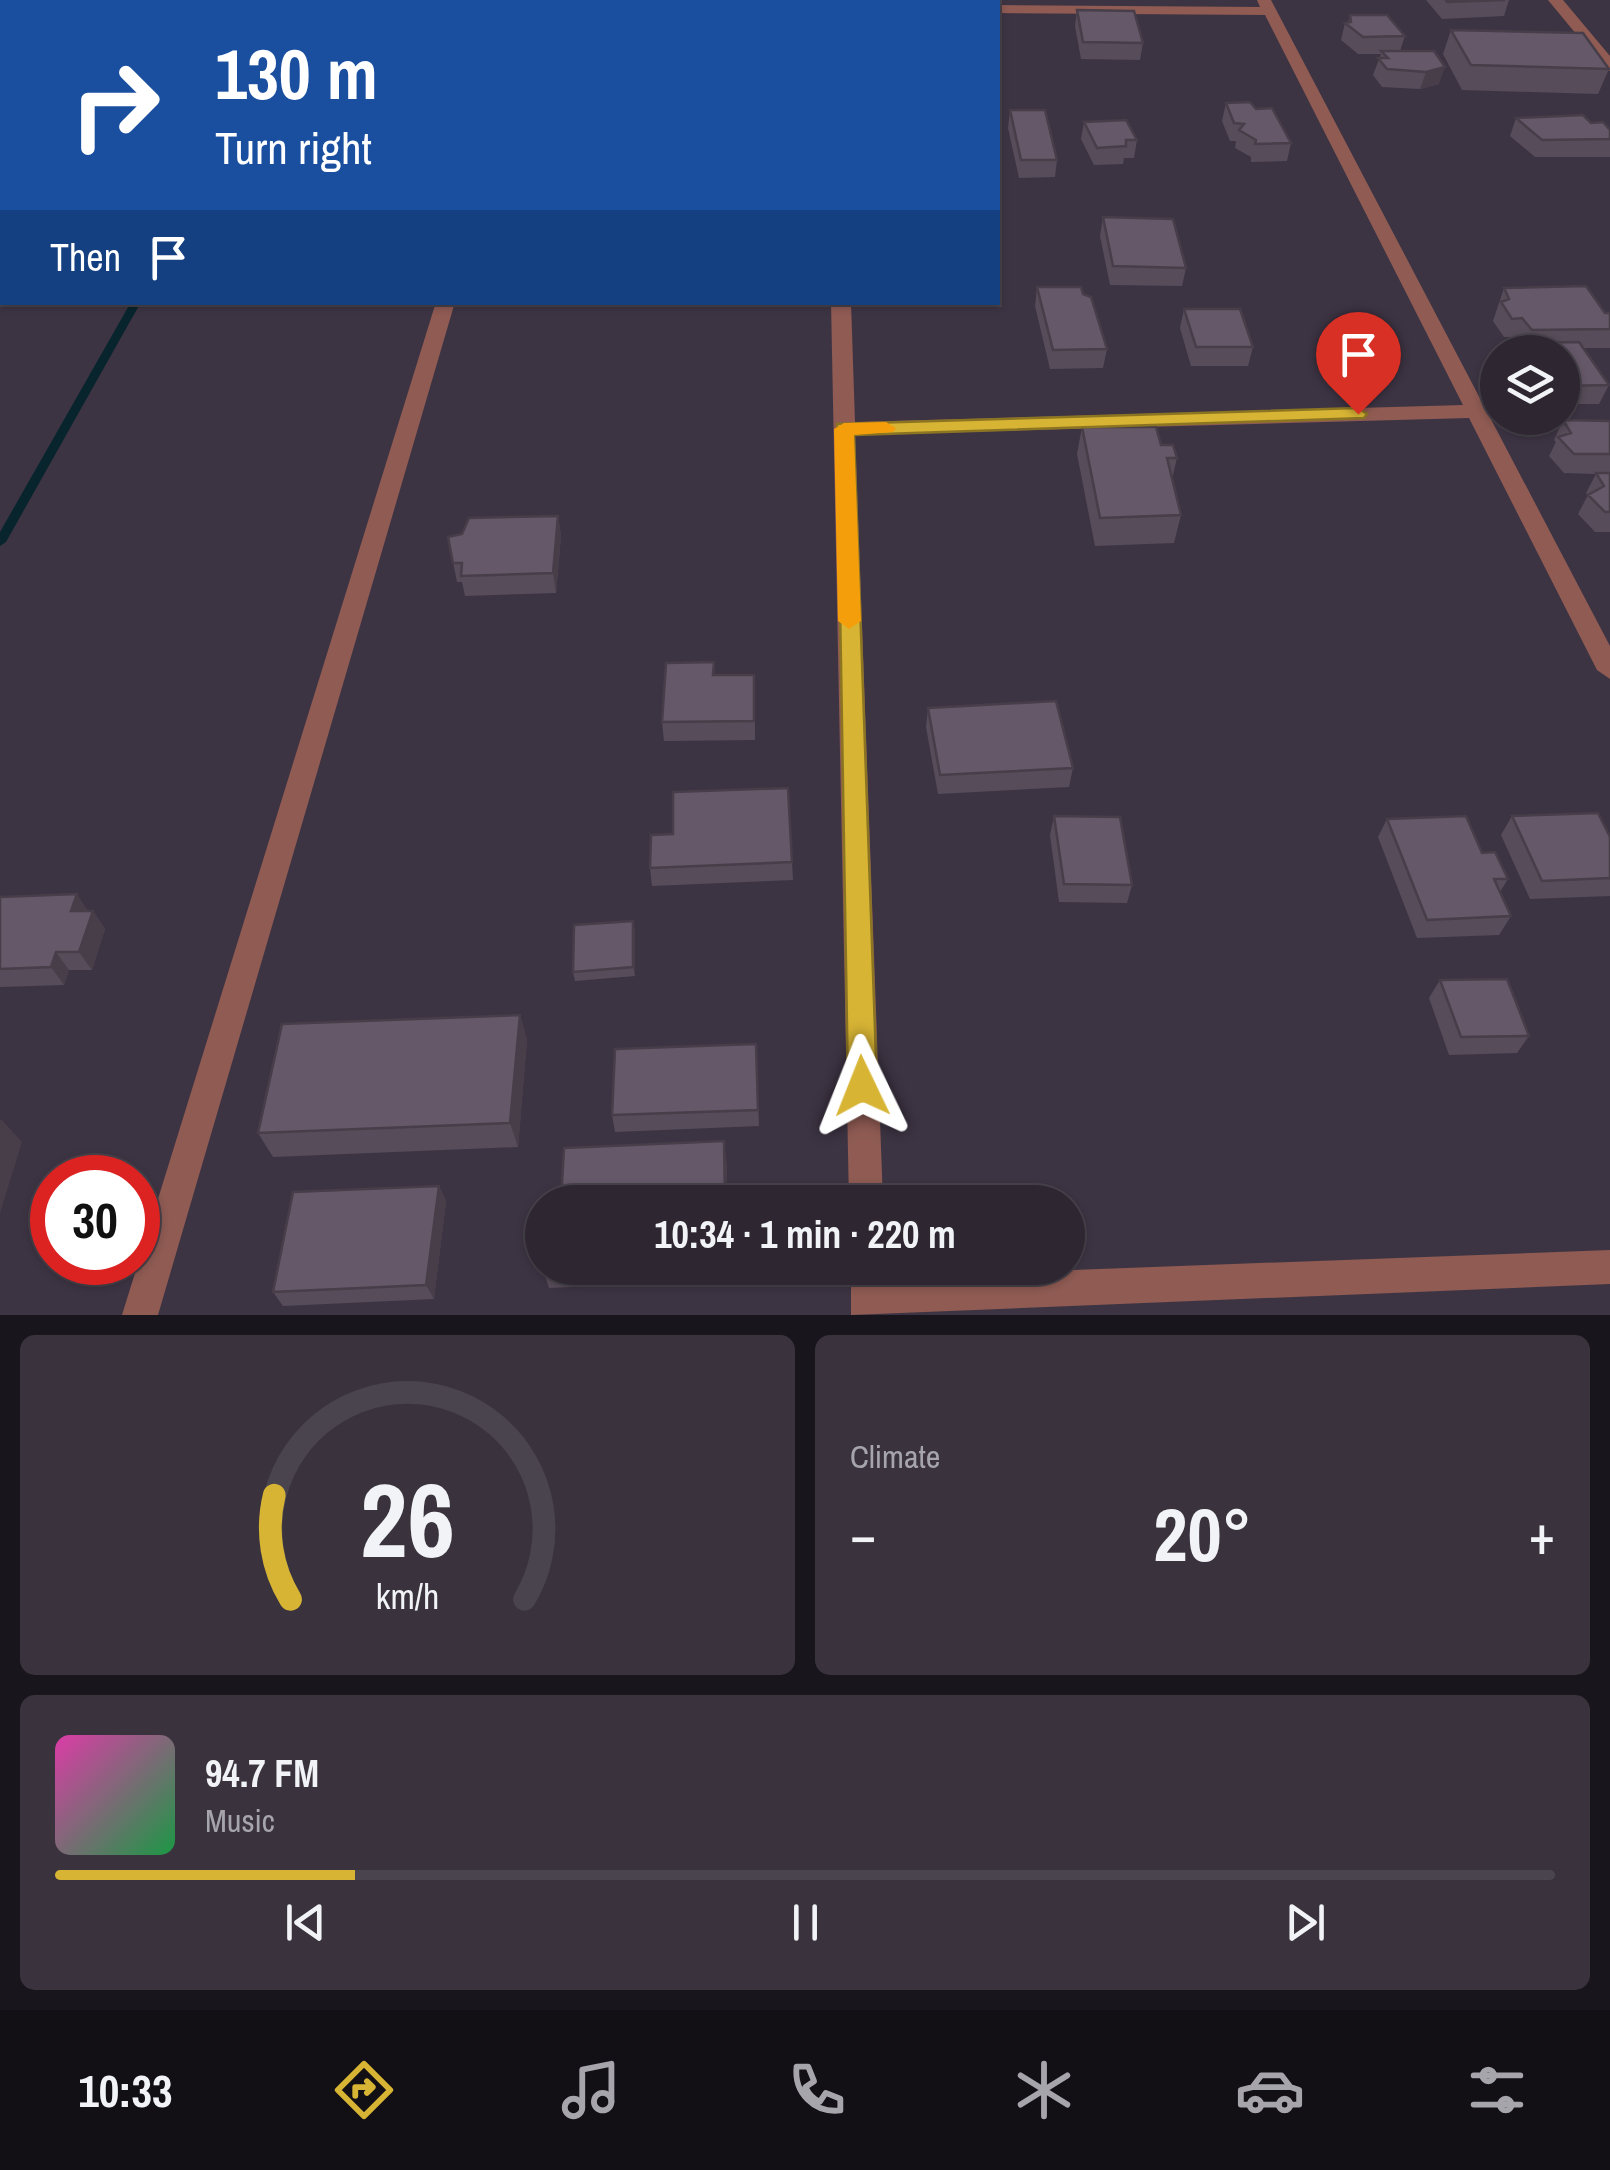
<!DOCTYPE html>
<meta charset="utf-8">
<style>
body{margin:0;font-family:"Archivo Narrow",sans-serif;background:#3a333e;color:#f1f3f6;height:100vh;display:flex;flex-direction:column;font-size:38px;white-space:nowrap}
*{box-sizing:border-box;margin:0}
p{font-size:32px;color:#a7a5ac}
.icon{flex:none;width:55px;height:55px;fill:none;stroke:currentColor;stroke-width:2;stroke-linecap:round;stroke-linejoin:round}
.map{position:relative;height:1315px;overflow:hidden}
.drawer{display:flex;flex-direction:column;gap:20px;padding:20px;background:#19151c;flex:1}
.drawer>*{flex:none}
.guide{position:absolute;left:0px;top:0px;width:1000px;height:305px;box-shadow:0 2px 8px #0004,0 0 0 2px #49444d;background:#1a4fa0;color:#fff;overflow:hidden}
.tools{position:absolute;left:1480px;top:335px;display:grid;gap:20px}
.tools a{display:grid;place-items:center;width:100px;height:100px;border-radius:50%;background:#2e2732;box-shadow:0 2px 8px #0004,0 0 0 2px #49444d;font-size:50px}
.speed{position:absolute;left:30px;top:1155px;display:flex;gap:20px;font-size:50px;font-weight:700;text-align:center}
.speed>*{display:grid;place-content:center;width:130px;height:130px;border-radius:50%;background:#2e2732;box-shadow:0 2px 8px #0004,0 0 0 2px #49444d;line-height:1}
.speed .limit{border:15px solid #d22;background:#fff;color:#111}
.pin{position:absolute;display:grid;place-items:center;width:85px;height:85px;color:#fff;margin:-102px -42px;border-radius:50% 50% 50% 0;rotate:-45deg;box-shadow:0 0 10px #0007}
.pin .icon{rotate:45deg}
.me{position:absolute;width:110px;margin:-55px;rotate:358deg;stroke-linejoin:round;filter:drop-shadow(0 0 8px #0008)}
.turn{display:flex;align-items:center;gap:35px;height:210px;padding:0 50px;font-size:45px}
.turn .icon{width:130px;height:130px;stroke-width:2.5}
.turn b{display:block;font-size:70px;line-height:85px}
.then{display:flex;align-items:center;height:95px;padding:0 50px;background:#0003;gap:20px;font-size:38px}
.big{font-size:75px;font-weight:700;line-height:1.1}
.drawer .tile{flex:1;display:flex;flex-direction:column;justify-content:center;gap:15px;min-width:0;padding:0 35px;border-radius:15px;background:#3a333e}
.drawer .dial{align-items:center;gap:0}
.dial svg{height:260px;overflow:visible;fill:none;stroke:#49444d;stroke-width:7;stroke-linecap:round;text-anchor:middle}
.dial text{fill:#f1f3f6;stroke:none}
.song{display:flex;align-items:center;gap:30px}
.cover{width:120px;height:120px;border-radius:15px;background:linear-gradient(135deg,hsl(320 70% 55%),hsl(140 70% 35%))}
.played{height:10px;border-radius:5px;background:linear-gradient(90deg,#d7b434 20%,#49444d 20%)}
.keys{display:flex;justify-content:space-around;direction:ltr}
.heat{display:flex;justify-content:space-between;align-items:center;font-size:55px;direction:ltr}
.drawer .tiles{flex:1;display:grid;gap:20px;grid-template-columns:1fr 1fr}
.tile:last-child{grid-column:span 2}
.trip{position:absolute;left:525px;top:1185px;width:560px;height:100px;border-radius:50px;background:#2e2732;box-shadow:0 2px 8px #0004,0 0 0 2px #49444d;font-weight:700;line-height:100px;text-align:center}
.tabs{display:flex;height:160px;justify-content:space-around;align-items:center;background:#121014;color:#a7a5ac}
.tabs .icon{width:70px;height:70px}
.tabs .current{color:#d7b434}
.tabs b{font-size:45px;color:#f1f3f6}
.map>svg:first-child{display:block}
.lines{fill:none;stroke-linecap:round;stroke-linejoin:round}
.stream{fill:#08252e;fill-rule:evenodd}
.minor{fill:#8f5b53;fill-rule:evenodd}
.wall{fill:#574c59}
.shaded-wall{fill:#473e49}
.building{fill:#655868;stroke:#473e49;stroke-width:2.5}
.route{fill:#d7b434;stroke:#8c7522;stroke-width:2.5}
.slow{fill:#f59e0b}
</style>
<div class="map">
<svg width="1610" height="1315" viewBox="0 0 1610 1315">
<rect width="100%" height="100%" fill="#3d3443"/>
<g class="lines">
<path class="stream" d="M 303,0 L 312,0 L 310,2 L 303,2 Z
M 131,302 L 141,302 L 6,542 L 0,546 L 0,532 Z"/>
<path class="minor" d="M 1257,0 L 1271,0 L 1610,646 L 1610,679 L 1597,670 L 1469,418 L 855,435 L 883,1202 L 849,1202 L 831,302 L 851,302 L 855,422 L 1463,405 L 1265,15 L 998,13 L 998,5 L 1260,7 Z
M 1548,0 L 1563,0 L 1610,56 L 1610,71 L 1605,69 Z
M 2,59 L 2,71 L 0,72 L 0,60 Z
M 436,302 L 455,302 L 158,1315 L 122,1315 Z
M 1610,1250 L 1610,1284 L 851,1315 L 851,1268 L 885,1268 L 886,1277 Z"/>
</g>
<path class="wall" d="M 409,0 L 474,0 L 473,2 L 410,2 Z
M 1426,0 L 1509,0 L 1504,16 L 1442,19 Z
M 1077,10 L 1143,43 L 1140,60 L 1081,59 L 1075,26 Z
M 1350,15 L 1405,36 L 1400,51 L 1434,51 L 1439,84 L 1420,89 L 1382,87 L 1373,75 L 1381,54 L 1358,54 L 1341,40 L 1345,23 L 1348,23 Z
M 1451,30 L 1609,69 L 1598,94 L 1462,90 L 1443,54 Z
M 2,95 L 2,150 L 0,150 L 0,98 Z
M 1226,103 L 1256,109 L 1291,143 L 1287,161 L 1251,162 L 1251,157 L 1235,148 L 1236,141 L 1230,141 L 1222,121 Z
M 1010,110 L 1057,160 L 1055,177 L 1019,178 L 1008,128 Z
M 1516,118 L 1591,123 L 1610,130 L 1610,157 L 1535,157 L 1510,136 Z
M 1084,122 L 1137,140 L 1134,158 L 1124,158 L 1123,164 L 1094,165 L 1081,139 Z
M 1103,217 L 1186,268 L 1182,286 L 1110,285 L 1100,236 Z
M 1037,287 L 1083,294 L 1107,349 L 1103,368 L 1050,369 L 1035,306 Z
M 1504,288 L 1605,313 L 1610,313 L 1610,348 L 1584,348 L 1609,385 L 1599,404 L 1562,404 L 1562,352 L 1523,352 L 1524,349 L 1514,337 L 1504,337 L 1493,321 Z
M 1184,309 L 1253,347 L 1248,366 L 1191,366 L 1180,328 Z
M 1563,420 L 1610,421 L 1610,532 L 1595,532 L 1578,514 L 1588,495 L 1586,493 L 1596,474 L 1564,473 L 1549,456 L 1556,442 L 1554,440 Z
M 1082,427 L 1161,445 L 1177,458 L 1172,479 L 1181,515 L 1174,543 L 1095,546 L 1077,454 Z
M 558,516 L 561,536 L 556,593 L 465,596 L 462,582 L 457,582 L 448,537 Z
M 715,675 L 755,694 L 755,740 L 664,741 L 662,722 Z
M 928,708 L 1073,768 L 1069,787 L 938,794 L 926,727 Z
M 1054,816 L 1132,885 L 1127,903 L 1059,902 L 1050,835 Z
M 1512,816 L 1610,837 L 1610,896 L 1530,899 L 1501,835 Z
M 1387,819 L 1482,853 L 1508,879 L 1500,892 L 1511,916 L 1499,935 L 1417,938 L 1378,837 Z
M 673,834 L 792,862 L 793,880 L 652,886 L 650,868 Z
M 0,897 L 93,911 L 105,929 L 92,970 L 69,970 L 64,985 L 0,987 Z
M 633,921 L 635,976 L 575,981 L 573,972 Z
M 1440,980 L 1529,1036 L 1517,1053 L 1449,1055 L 1429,998 Z
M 520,1015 L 527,1040 L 518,1147 L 273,1157 L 258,1133 Z
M 756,1044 L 759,1126 L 615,1132 L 612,1115 Z
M 439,1186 L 446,1201 L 434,1299 L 283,1306 L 273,1292 Z
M 542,1255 L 542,1268 L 728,1268 L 728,1280 L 549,1288 L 542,1267 Z"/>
<path class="shaded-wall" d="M 1445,67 L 1439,84 L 1420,89 L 1426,72 Z
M 2,184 L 2,213 L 0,217 L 0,187 Z
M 558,516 L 561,536 L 556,593 L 553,573 Z
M 77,894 L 89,912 L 71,911 Z
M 93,911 L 105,929 L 92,970 L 79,952 Z
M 633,921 L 635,930 L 635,976 L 633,967 Z
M 56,952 L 69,970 L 64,985 L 51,967 Z
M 520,1015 L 527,1040 L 518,1147 L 510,1123 Z
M 1,1119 L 22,1142 L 0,1213 L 0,1121 Z
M 724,1141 L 727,1165 L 727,1202 L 725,1202 Z
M 439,1186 L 446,1201 L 434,1299 L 426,1285 Z"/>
<path class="building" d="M 85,0 L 140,0 L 138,2 L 83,2 Z
M 586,0 L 638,0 L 638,2 L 586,2 Z
M 1446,0 L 1505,0 L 1447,2 Z
M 1077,10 L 1134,11 L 1143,43 L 1083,42 Z
M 1350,15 L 1387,15 L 1405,36 L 1363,37 L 1345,23 L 1351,22 Z
M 1451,30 L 1583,33 L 1609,69 L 1471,65 Z
M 1381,51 L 1434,51 L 1445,67 L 1426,72 L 1387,69 L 1378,58 L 1388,58 Z
M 1250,102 L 1256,109 L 1272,108 L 1291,143 L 1255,144 L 1256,140 L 1239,130 L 1244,124 L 1234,123 L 1226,103 Z
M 0,110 L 2,110 L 2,133 L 0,133 Z
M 1010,110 L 1045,110 L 1057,160 L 1021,160 Z
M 1583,115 L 1591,123 L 1603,122 L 1610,130 L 1610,139 L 1542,140 L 1516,118 Z
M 1126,120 L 1137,140 L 1126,140 L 1126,146 L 1097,148 L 1084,122 Z
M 1103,217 L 1173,219 L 1186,268 L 1113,266 Z
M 1586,286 L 1605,313 L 1610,313 L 1610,329 L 1532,330 L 1522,318 L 1512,319 L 1501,302 L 1509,299 L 1504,288 Z
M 1037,287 L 1081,287 L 1083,294 L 1091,297 L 1107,349 L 1053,350 Z
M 1184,309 L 1240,309 L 1253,347 L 1196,347 Z
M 1579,342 L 1609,385 L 1562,386 L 1562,352 L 1531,352 L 1527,343 Z
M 1563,420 L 1610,421 L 1610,454 L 1574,454 L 1558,437 L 1571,433 Z
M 1082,427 L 1156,427 L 1161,445 L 1173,445 L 1177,458 L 1167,458 L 1181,515 L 1100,518 Z
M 1596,473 L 1610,473 L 1610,512 L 1605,512 L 1588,495 L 1604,486 Z
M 558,516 L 553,573 L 461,576 L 462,563 L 453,563 L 448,537 L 462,534 L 469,518 Z
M 714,662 L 713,675 L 754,675 L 754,721 L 662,722 L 666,663 Z
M 1056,701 L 1073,768 L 940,775 L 928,708 Z
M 788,788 L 792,862 L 650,868 L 651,835 L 673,834 L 673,792 Z
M 1598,813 L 1610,837 L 1610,878 L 1542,881 L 1512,816 Z
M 1054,816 L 1120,817 L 1132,885 L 1064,884 Z
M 1466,816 L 1482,853 L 1495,852 L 1508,879 L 1494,879 L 1511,916 L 1427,920 L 1387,819 Z
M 77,894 L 71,911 L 93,911 L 79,952 L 56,952 L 51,967 L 0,969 L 0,897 Z
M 633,921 L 633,967 L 573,972 L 574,925 Z
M 1507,979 L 1529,1036 L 1461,1037 L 1440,980 Z
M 520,1015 L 510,1123 L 258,1133 L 282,1024 Z
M 756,1044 L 758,1110 L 612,1115 L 615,1049 Z
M 724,1141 L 725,1202 L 561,1202 L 564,1148 Z
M 439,1186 L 426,1285 L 273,1292 L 293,1192 Z"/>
<path class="route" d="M 1358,408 L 1367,414 L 1364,418 L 854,435 L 877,1086 L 873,1096 L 862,1100 L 852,1096 L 848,1086 L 837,424 Z"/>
<path class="slow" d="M 886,422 L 896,428 L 893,432 L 854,435 L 861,621 L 849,629 L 838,621 L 834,429 L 844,423 Z"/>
</svg>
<div class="tools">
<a><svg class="icon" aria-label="layers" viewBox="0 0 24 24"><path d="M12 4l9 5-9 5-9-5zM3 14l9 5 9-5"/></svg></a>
</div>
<div class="speed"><div class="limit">30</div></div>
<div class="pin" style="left:1358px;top:414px;background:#d93025"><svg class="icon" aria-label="arrive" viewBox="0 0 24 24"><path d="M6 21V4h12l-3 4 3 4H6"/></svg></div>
<svg class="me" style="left:862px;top:1086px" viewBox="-20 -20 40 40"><path d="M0-17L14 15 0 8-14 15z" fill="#d7b434" stroke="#fff" stroke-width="4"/></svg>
<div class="trip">10:34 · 1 min · 220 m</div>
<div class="guide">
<div class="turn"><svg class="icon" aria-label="right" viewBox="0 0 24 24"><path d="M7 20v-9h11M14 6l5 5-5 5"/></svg><div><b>130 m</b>Turn right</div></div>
<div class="then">Then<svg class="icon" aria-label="arrive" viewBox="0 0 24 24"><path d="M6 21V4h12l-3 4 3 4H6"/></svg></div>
</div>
</div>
<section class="drawer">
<div class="tiles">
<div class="tile dial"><svg viewBox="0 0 100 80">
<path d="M14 69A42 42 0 1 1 86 69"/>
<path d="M14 69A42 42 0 0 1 9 37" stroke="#d7b434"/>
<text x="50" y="56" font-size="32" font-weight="700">26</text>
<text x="50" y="72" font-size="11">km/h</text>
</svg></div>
<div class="tile"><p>Climate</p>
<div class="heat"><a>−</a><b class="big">20°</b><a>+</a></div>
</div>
<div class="tile">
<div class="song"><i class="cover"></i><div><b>94.7 FM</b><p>Music</p></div></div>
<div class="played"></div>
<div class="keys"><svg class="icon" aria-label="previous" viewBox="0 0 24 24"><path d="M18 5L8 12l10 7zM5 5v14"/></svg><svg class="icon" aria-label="pause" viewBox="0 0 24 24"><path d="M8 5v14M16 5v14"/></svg><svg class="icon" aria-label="next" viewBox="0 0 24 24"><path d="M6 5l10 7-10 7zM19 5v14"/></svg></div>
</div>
</div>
</section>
<nav class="tabs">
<b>10:33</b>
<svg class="icon current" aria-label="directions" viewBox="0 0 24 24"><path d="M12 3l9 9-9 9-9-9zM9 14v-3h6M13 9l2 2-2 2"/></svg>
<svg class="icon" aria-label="music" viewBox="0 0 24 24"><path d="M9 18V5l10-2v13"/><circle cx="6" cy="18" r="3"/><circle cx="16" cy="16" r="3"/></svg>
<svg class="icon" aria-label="phone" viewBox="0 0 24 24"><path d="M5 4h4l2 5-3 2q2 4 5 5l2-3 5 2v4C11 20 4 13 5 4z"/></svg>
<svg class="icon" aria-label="climate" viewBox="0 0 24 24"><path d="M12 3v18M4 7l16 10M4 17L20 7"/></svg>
<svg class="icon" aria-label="car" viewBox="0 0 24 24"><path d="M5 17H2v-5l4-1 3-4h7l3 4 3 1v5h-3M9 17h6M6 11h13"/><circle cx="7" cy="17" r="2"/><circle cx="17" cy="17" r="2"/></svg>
<svg class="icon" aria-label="filters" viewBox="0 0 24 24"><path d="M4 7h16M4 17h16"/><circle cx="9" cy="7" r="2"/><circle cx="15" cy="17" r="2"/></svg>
</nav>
